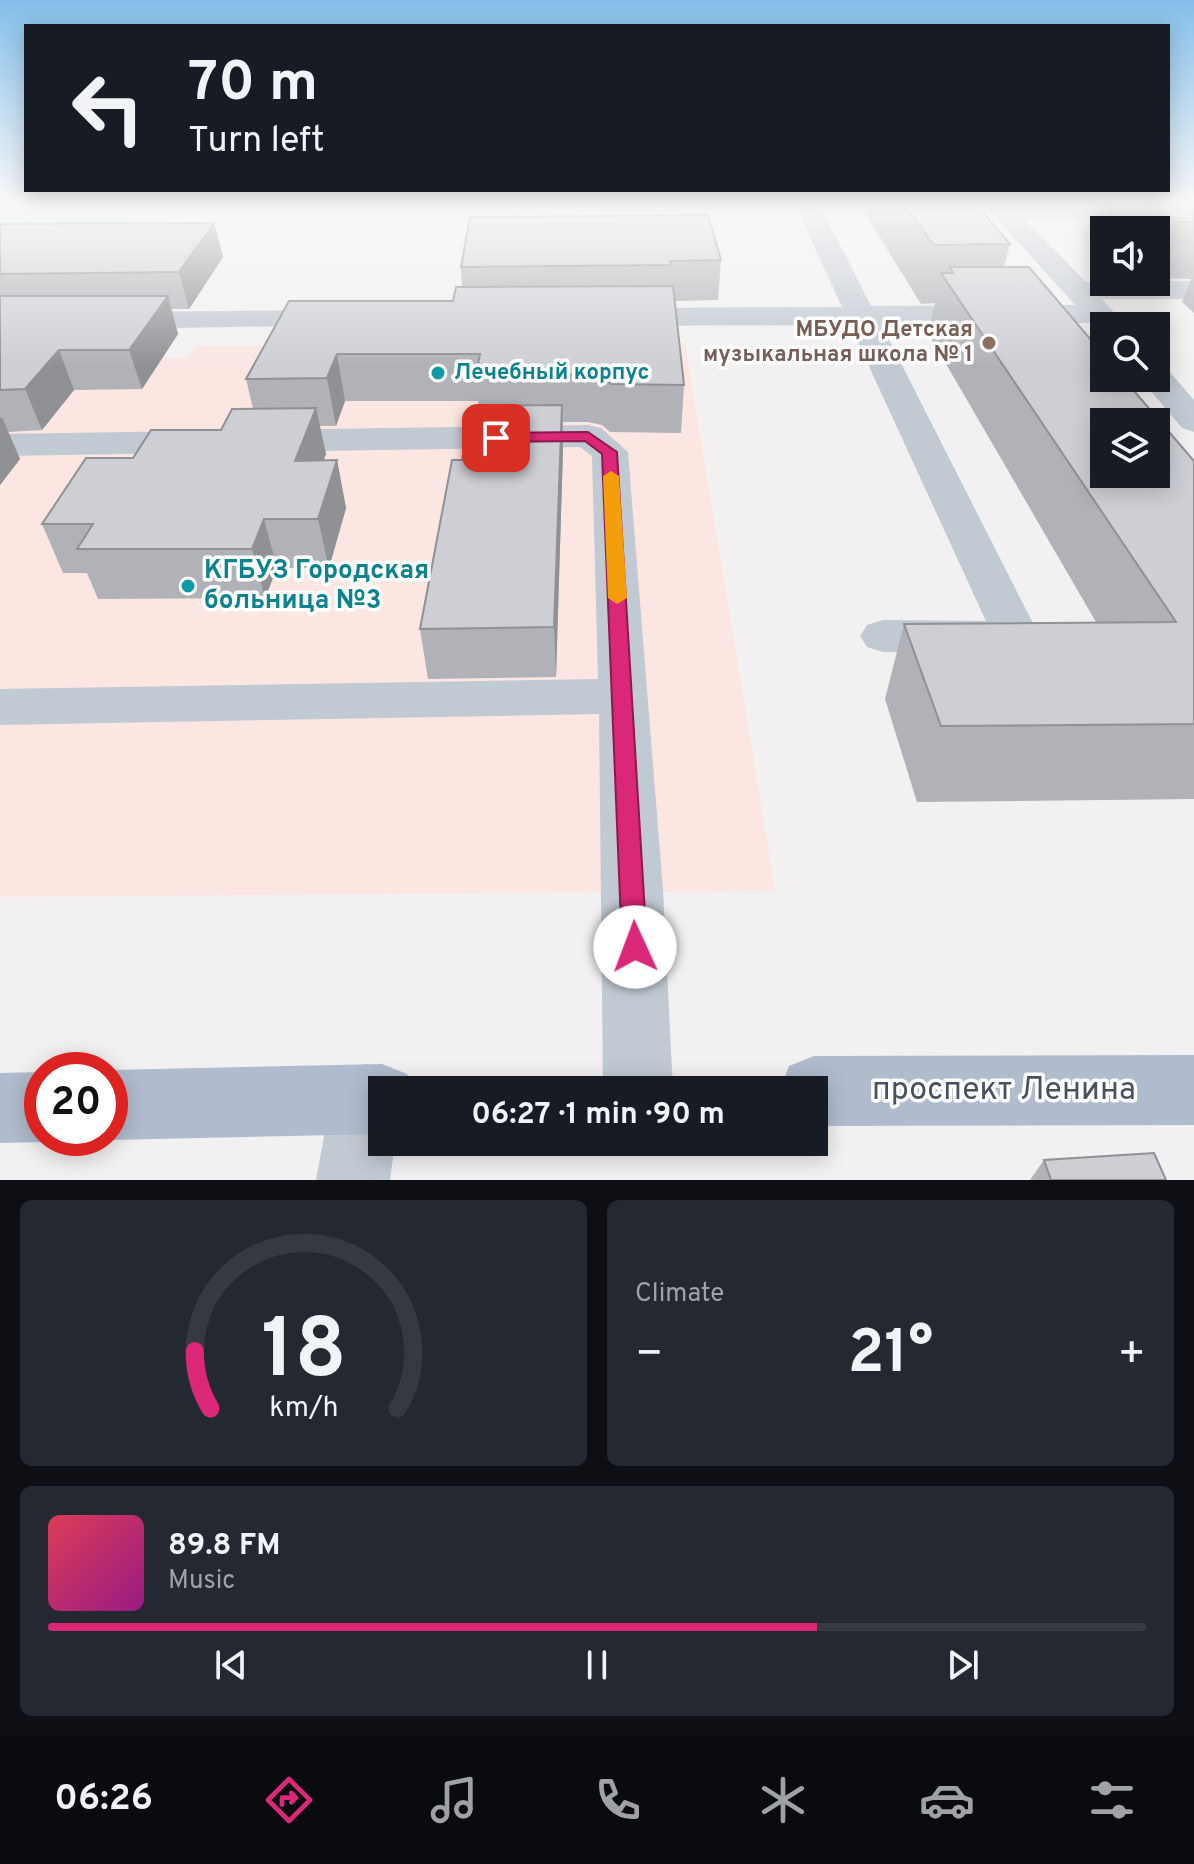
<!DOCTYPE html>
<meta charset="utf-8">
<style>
body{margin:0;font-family:Overpass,sans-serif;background:#242831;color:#f1f3f6;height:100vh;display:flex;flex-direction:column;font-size:30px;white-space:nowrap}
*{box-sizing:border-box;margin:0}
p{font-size:26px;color:#9ea1a6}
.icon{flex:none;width:44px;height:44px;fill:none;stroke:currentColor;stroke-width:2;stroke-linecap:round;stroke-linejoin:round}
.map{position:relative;height:1180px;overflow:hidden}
.drawer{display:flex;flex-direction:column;gap:20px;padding:20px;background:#0d0f14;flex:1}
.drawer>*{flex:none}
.hud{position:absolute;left:24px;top:24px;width:1146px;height:168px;border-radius:0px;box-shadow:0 4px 20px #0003;background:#171b24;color:#f1f3f6;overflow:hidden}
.controls{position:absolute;left:1090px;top:216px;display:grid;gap:16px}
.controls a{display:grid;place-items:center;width:80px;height:80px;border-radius:0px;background:#171b24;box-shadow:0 4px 20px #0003;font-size:40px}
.speed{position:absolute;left:24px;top:1052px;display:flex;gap:16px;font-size:40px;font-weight:700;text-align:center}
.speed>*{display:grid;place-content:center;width:104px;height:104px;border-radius:50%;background:#171b24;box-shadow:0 4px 20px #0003;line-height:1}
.speed .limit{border:12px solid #d22;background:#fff;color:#111}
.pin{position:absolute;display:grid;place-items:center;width:68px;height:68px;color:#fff;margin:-34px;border-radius:16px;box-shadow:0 4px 12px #0006}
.me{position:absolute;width:88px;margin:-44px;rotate:358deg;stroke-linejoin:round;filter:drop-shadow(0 0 6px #0008)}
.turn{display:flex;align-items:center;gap:28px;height:168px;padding:0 32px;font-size:36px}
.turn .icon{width:104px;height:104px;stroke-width:2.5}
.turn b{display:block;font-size:56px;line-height:68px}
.big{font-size:60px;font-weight:700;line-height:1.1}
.drawer .card{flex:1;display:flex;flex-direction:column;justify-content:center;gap:12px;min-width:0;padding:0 28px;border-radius:12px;background:#242831}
.drawer .dial{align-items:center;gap:0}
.dial svg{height:208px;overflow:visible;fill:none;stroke:#363941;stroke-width:7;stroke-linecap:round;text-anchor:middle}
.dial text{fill:#f1f3f6;stroke:none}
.song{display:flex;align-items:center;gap:24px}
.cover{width:96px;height:96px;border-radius:12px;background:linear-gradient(135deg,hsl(350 70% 55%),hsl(310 70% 35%))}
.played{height:8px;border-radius:4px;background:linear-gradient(90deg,#db2777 70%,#363941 70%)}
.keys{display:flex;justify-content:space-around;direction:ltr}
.heat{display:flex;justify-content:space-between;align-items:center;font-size:44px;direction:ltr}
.drawer .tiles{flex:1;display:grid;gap:20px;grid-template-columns:1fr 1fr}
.card:last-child{grid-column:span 2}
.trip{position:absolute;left:368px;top:1076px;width:460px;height:80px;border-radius:0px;background:#171b24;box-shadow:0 4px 20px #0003;font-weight:700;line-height:80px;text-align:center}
.tab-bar{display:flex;height:128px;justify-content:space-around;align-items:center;background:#090b0e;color:#9ea1a6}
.tab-bar .icon{width:56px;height:56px}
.tab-bar .on{color:#db2777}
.tab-bar b{font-size:36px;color:#f1f3f6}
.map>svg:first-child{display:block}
.medical{fill:#fbe6e2}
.green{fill:#bfefd7}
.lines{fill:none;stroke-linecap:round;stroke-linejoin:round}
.minor{fill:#c1c9d2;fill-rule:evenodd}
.major{fill:#b0bcce;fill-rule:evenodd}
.wall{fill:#b0b2b7}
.shaded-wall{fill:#909195}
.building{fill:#cdcfd5;stroke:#909195;stroke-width:2;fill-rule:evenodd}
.route{fill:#db2777;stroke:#8e194d;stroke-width:2}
.slow{fill:#f59e0b}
.education-dot{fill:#8d6e63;stroke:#fff;stroke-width:3}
.culture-dot{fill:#0f9aa8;stroke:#fff;stroke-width:3}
.labels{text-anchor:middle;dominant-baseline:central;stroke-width:7;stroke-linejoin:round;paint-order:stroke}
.far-education-label{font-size:22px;font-weight:bold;fill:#785e54;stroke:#fff;text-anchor:end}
.far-culture-label{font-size:22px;font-weight:bold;fill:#0d838f;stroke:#fff;text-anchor:start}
.culture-label{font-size:26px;font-weight:bold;fill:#0d838f;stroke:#fff;text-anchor:start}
.near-street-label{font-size:32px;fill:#48515e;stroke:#fff}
</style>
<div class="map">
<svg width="1194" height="1180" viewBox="0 0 1194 1180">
<rect width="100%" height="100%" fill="#f2f0f0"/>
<path class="medical" d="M 685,343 L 775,891 L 0,897 L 0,361 L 188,358 L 197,346 Z"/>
<path class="green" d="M 5,202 L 147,202 L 117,233 L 0,246 L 0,205 Z"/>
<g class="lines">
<path class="minor" d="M 794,202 L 818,202 L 871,306 L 1075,305 L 982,202 L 1007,202 L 1011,206 L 1194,204 L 1194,218 L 1025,220 L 1086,282 L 1194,281 L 1194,299 L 1102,299 L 1126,326 L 1104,326 L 1104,333 L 1092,323 L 881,324 L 1040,637 L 1033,648 L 1017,653 L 883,652 L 867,647 L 860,636 L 867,625 L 883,620 L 986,621 L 850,325 L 619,326 L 608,323 L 604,317 L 608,311 L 619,308 L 842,307 Z
M 338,310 L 349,313 L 353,319 L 349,325 L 0,331 L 0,313 Z
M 1156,367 L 1168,370 L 1194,400 L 1194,432 L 1182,428 L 1140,378 L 1156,378 Z
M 588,425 L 601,428 L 628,452 L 663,890 L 673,1090 L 603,1090 L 599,714 L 0,725 L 0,689 L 598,679 L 592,456 L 580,447 L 0,456 L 0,434 Z
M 366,1064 L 391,1074 L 397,1090 L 382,1090 L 382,1142 L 395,1142 L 390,1180 L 316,1180 L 331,1099 L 341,1074 Z"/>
<path class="major" d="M 1194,1055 L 1194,1125 L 814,1126 L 814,1090 L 780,1090 L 789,1066 L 814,1056 Z
M 382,1064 L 407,1074 L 413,1090 L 382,1090 L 382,1134 L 110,1140 L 105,1138 L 110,1138 L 110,1070 Z
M 42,1072 L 42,1138 L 52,1138 L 42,1142 L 0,1143 L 0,1073 Z"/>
</g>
<path class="wall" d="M 858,202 L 974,202 L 1010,244 L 1004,267 L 1194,461 L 1194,799 L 917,802 L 885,699 L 904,624 L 1096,622 L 928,333 L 935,303 L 921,304 Z
M 1109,202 L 1194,202 L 1194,313 L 1182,302 L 1191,279 L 1156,278 L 1156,230 L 1104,230 L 1101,227 Z
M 470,217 L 721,260 L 718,300 L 675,301 L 684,385 L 681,433 L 610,432 L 602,425 L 588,422 L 563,422 L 563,450 L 556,677 L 428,679 L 420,629 L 462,460 L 479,406 L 478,401 L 345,401 L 336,426 L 320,426 L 326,454 L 323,460 L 337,460 L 346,508 L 329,568 L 277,568 L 265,598 L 98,599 L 87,573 L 63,573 L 42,524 L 133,458 L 221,430 L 253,409 L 246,379 L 453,301 L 462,287 L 461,267 Z
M 214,223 L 223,257 L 189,309 L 171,309 L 178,334 L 142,389 L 74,390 L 42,430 L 8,432 L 20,459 L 0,485 L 0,224 Z
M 1044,1160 L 1166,1180 L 1030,1180 Z"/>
<path class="shaded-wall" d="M 214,223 L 223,257 L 189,309 L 179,272 Z
M 168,296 L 178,334 L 142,389 L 129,350 Z
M 59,350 L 74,390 L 42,430 L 25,389 Z
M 337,354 L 345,401 L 336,426 L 327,378 Z
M 562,405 L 563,450 L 556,677 L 554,627 Z
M 316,408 L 326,454 L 305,508 L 295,461 Z
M 2,417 L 20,459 L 0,485 L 0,419 Z
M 337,460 L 346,508 L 329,568 L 318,519 Z
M 264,519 L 277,568 L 265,598 L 252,549 Z"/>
<path class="building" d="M 902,202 L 974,202 L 1010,244 L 934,245 Z
M 1152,202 L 1194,202 L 1194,222 L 1177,222 Z
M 708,215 L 721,260 L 670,261 L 671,265 L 461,267 L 470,217 Z
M 214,223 L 179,272 L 0,274 L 0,224 Z
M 950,267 L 1029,267 L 1104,355 L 1104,378 L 1123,378 L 1194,461 L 1194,724 L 941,726 L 904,624 L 1176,622 L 941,273 L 953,273 ZM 1104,422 L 1156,422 L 1156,474 L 1104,474 Z
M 673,286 L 684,385 L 611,384 L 602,377 L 588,374 L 476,376 L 480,354 L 337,354 L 327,378 L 246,379 L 289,301 L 453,301 L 456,287 Z
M 0,296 L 168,296 L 129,350 L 59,350 L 25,389 L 0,390 Z
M 562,405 L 554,627 L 420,629 L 452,460 L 462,460 L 472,406 Z
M 316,408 L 295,461 L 337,460 L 318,519 L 264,519 L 252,549 L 77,549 L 93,524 L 42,524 L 86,458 L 133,458 L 151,430 L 221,430 L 232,409 Z
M 1154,1153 L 1166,1180 L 1051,1180 L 1044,1160 Z"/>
<linearGradient id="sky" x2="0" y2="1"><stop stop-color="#83beea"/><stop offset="0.55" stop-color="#f9f8f8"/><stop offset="1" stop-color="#f9f8f8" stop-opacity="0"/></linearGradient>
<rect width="1194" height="367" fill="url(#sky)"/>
<path class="route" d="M 588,432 L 617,452 L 647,947 L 644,955 L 635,959 L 625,955 L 622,947 L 602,454 L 585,441 L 496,442 L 489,438 L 496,433 Z"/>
<path class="slow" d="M 611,471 L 619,476 L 627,598 L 617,604 L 608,598 L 603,476 Z"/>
<circle class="education-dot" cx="989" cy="343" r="8"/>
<g class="culture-dot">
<circle cx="438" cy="373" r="8"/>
<circle cx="188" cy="586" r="8"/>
</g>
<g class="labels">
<g class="far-education-label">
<text x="973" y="330">МБУДО Детская<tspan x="973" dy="25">музыкальная школа № 1</tspan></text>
</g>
<g class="far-culture-label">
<text x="454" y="373">Лечебный корпус</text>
</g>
<g class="culture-label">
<text x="204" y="571">КГБУЗ Городская<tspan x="204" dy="30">больница №3</tspan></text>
</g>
<g class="near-street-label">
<text x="1004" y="1091">проспект Ленина</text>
</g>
</g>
</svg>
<div class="controls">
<a><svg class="icon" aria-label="sound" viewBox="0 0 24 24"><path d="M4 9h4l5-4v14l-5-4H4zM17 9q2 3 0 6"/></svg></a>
<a><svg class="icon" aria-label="search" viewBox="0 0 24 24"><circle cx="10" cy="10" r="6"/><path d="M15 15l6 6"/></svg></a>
<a><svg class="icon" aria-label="layers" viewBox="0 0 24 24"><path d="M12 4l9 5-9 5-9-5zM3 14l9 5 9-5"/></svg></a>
</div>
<div class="speed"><div class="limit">20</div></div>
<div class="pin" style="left:496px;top:438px;background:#d93025"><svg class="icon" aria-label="arrive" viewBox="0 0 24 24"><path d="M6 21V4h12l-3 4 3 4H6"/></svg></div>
<svg class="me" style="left:635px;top:947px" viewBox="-20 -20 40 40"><circle r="19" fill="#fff"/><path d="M0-13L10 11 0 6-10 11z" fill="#db2777"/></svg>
<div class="trip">06:27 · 1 min · 90 m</div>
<div class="hud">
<div class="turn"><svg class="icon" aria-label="left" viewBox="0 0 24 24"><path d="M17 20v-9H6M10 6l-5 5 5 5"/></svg><div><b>70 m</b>Turn left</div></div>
</div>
</div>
<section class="drawer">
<div class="tiles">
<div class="card dial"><svg viewBox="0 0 100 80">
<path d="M14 69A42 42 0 1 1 86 69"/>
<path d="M14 69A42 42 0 0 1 8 47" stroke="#db2777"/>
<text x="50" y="56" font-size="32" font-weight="700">18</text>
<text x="50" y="72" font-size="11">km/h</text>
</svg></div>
<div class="card"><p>Climate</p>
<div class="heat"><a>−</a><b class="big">21°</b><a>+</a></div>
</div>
<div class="card">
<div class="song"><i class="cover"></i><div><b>89.8 FM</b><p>Music</p></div></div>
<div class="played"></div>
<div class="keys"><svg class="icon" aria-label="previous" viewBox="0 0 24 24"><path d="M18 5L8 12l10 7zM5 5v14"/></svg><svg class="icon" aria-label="pause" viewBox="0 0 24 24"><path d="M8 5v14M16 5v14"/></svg><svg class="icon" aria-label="next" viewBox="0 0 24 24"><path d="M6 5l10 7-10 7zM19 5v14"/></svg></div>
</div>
</div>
</section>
<nav class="tab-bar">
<b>06:26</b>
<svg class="icon on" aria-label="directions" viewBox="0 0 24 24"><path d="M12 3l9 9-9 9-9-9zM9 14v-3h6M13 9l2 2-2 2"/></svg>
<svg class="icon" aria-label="music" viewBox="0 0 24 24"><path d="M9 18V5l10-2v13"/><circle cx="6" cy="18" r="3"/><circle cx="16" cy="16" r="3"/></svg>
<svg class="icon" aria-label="phone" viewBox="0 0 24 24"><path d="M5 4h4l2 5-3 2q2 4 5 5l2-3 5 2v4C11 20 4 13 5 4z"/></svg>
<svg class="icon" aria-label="climate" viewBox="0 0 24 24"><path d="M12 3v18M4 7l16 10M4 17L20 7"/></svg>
<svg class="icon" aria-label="car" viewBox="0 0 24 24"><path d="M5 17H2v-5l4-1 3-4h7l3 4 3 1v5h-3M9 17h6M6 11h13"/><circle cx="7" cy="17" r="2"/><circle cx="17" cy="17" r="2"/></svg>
<svg class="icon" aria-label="filters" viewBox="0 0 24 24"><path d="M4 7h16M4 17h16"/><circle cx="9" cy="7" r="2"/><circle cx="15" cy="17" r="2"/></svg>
</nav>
